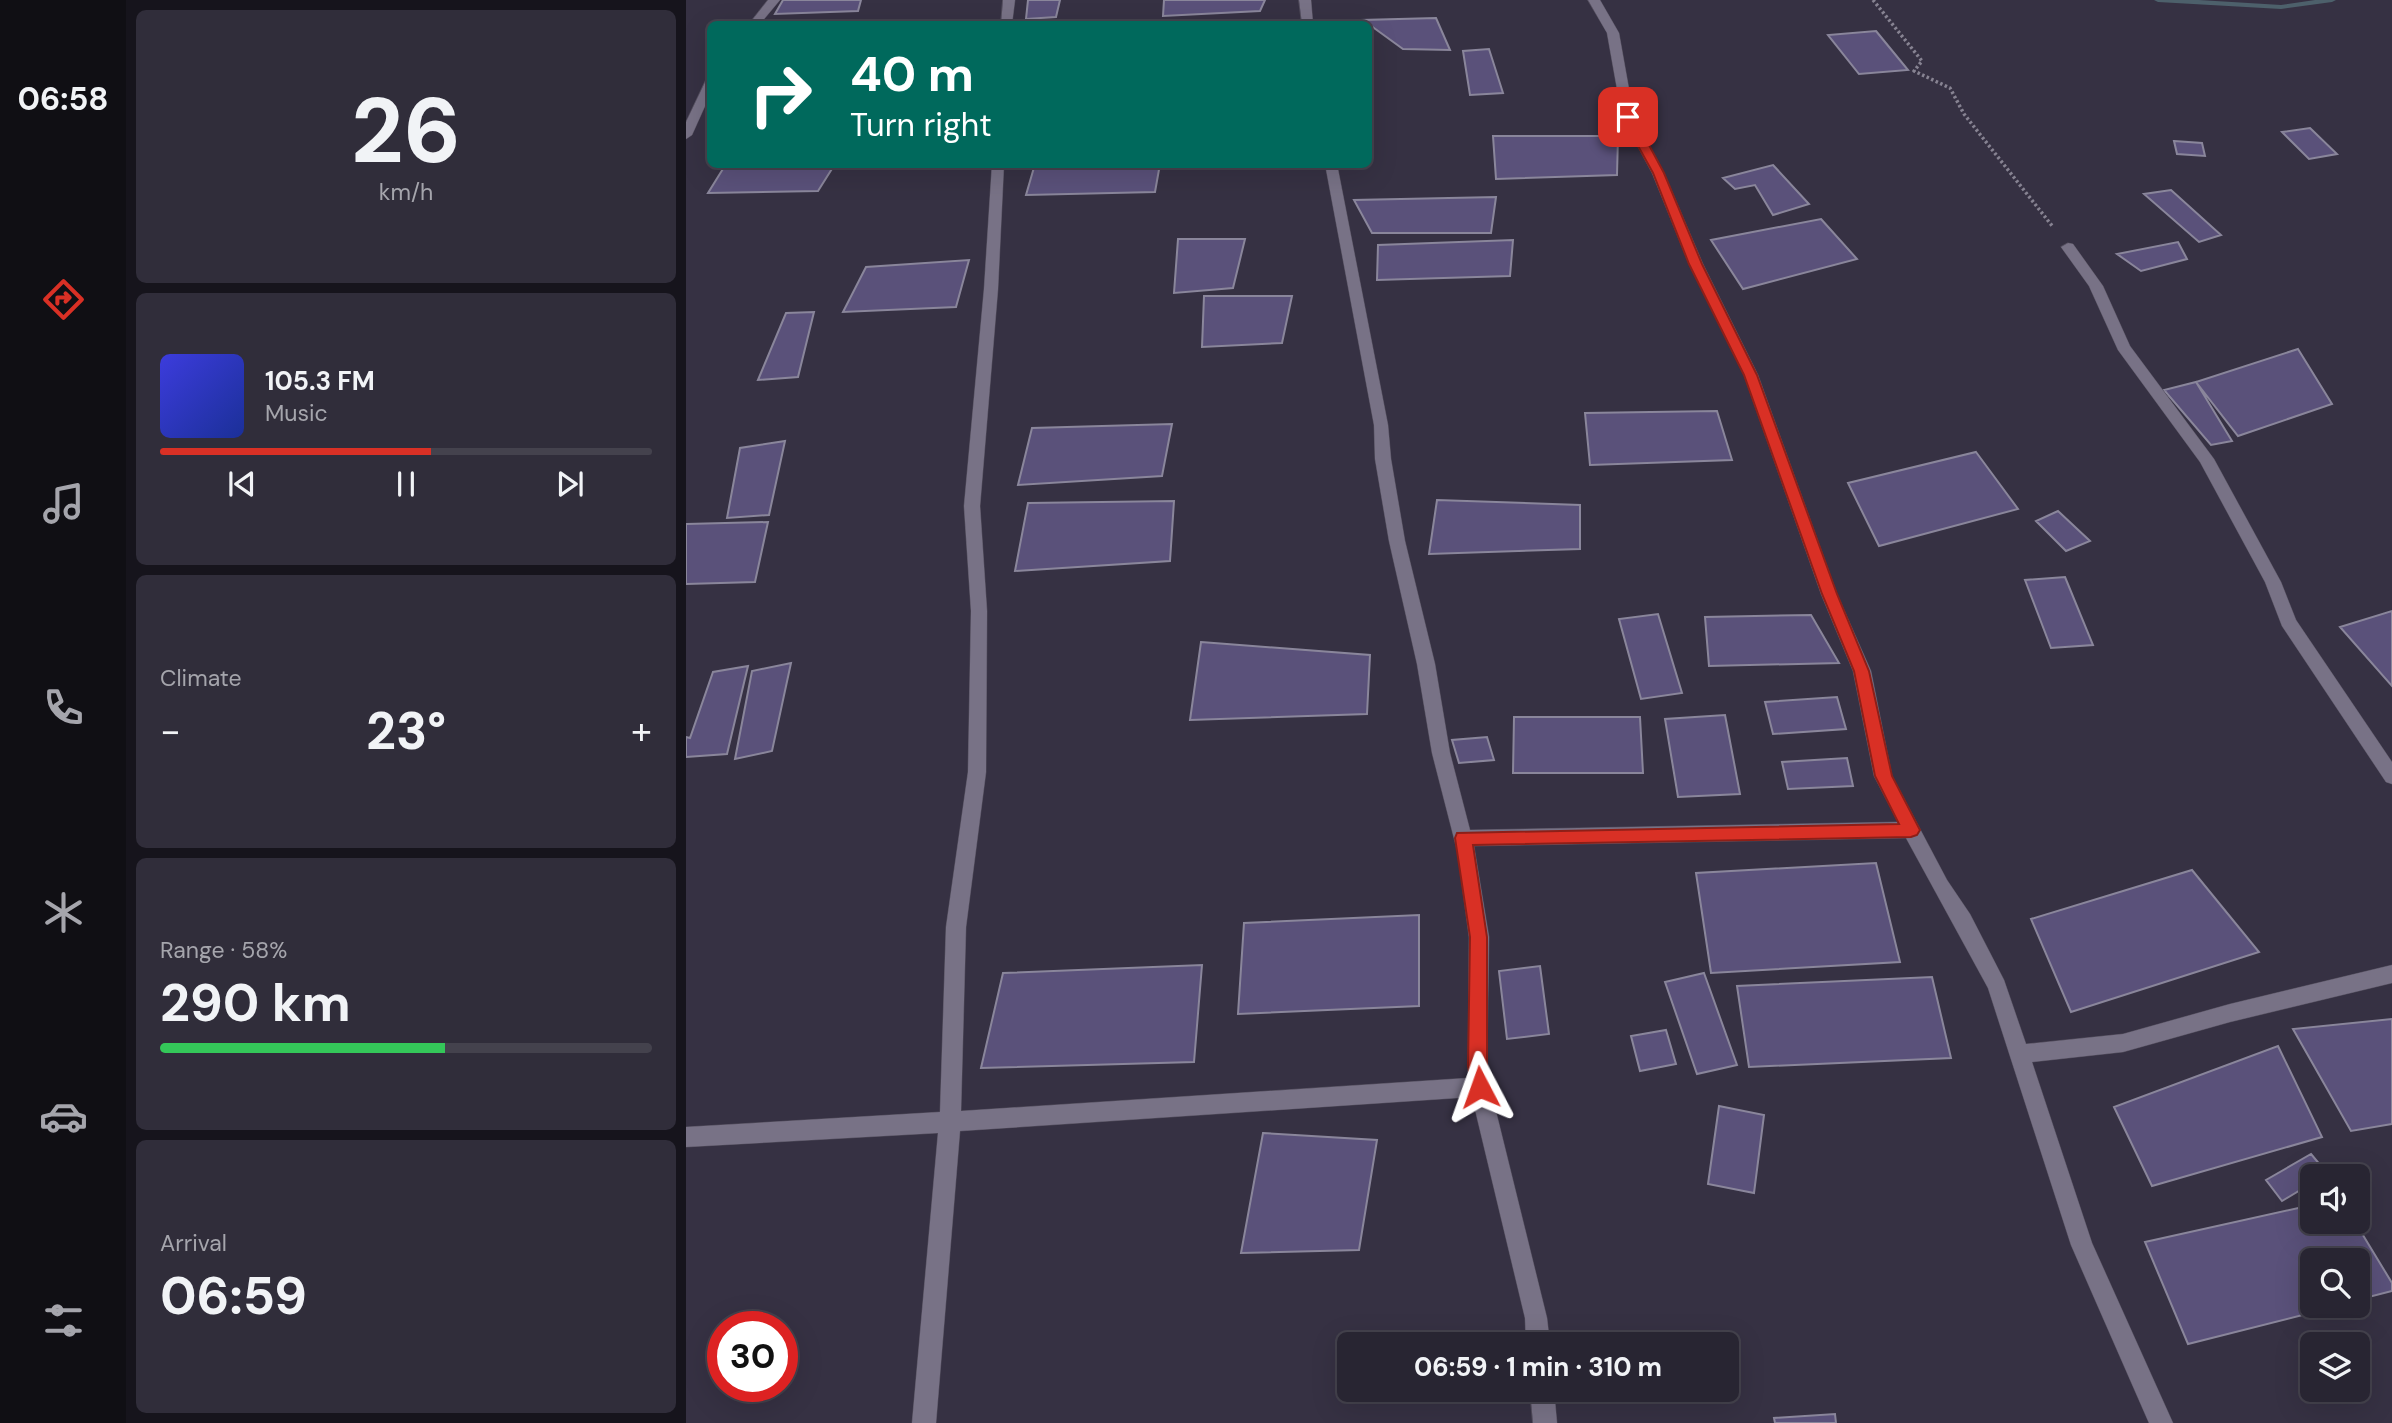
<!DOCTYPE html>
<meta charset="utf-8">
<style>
body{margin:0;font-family:"DM Sans",sans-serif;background:#302d3a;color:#f1f3f6;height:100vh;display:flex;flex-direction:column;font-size:26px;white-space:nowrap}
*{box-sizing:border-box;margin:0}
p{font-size:23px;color:#a5a5ac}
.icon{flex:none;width:38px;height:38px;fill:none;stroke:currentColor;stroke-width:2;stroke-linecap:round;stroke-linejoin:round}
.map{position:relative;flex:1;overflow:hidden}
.panel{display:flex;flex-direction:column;gap:10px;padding:10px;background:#16141c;width:560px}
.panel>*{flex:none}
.hud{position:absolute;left:21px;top:21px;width:665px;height:147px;border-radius:10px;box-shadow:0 7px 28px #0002,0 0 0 2px #44424d;background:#00695c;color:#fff;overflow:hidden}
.controls{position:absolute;left:1614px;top:1164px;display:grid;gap:14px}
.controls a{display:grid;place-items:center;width:70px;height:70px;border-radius:10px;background:#282532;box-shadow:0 7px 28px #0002,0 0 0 2px #44424d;font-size:35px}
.speed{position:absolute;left:21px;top:1311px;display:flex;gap:14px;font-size:35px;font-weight:700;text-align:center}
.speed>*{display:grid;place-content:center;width:91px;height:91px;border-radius:50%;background:#282532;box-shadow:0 7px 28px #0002,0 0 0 2px #44424d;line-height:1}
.speed .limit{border:10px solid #d22;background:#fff;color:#111}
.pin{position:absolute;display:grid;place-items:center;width:60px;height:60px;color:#fff;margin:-30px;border-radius:14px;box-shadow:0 4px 10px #0006}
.me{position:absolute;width:77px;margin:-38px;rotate:356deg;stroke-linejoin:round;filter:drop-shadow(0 0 5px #0008)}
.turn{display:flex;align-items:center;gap:24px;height:147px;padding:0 28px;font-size:32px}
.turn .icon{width:91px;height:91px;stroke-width:2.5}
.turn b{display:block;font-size:49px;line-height:60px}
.big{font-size:52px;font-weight:700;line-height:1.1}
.panel .widget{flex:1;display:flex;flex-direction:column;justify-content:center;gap:10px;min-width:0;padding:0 24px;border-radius:10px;background:#302d3a}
.panel .dial{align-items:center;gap:0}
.dial b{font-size:91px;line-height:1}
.song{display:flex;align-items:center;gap:21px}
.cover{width:84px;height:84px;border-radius:10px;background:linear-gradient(135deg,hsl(240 70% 55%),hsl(230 70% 35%))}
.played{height:7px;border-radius:4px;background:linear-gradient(90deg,#d93025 55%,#44424d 55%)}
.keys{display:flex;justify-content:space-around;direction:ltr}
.heat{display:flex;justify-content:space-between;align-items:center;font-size:38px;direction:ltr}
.charge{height:10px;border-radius:5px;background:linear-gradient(90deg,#34c759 58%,#44424d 0)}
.trip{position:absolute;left:651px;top:1332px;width:402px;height:70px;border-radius:10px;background:#282532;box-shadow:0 7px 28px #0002,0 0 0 2px #44424d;font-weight:700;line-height:70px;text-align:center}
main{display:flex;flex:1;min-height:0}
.tabs{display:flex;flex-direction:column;width:126px;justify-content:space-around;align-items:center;background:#100f14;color:#a5a5ac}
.tabs .icon{width:49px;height:49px}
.tabs .on{color:#d93025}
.tabs b{font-size:32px;color:#f1f3f6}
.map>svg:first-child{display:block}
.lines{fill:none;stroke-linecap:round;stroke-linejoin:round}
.stream{fill:#4d606b;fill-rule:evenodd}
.building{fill:#5a517a;stroke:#8a869b;stroke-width:2}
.minor-casing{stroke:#534e5d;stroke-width:1}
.path{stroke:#878392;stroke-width:3.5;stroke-dasharray:2.5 2.5;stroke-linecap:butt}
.minor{fill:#787286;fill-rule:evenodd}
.route{fill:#d93025;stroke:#8d1f18;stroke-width:2}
</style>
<main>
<nav class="tabs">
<b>06:58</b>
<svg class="icon on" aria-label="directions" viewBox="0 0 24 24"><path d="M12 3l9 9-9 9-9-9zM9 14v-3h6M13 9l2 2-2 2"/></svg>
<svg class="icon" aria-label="music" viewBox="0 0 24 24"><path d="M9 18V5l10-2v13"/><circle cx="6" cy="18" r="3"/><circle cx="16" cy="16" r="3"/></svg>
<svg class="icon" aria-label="phone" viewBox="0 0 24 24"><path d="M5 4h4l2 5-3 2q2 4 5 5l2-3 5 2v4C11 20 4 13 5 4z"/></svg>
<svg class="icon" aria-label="climate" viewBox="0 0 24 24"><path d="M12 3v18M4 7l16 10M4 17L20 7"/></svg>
<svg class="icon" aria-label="car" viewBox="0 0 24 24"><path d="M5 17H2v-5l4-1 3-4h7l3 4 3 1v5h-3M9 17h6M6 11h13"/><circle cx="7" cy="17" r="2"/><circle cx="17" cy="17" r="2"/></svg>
<svg class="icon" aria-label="filters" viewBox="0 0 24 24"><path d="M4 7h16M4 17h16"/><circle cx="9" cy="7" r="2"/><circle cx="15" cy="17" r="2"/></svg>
</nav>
<section class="panel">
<div class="widget dial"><b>26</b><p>km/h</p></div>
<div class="widget">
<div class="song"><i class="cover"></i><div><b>105.3 FM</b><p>Music</p></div></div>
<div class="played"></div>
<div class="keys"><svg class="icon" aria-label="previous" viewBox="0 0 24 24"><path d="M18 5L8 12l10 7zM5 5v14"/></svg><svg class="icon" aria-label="pause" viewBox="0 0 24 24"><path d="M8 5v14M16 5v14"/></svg><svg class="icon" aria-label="next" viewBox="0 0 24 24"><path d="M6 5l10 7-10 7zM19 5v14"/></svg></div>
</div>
<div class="widget"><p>Climate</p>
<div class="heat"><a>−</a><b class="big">23°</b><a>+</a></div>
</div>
<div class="widget"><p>Range · 58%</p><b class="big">290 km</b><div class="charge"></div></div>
<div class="widget"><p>Arrival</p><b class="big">06:59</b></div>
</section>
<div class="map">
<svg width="1706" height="1423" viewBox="0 0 1706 1423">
<rect width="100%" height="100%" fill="#363143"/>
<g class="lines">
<path class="stream" d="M 1468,0 L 1513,0 L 1595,5 L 1629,0 L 1650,0 L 1646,2 L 1595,9 L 1472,2 Z"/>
</g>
<path class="building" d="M 97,0 L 175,0 L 172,11 L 89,14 Z
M 342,0 L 374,0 L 370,17 L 340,19 Z
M 478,0 L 579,0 L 574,11 L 477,16 Z
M 750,18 L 764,50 L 717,49 L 677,20 Z
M 1190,31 L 1222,70 L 1173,74 L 1142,35 Z
M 803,49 L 817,93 L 784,95 L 777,51 Z
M 1624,128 L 1651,154 L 1623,159 L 1596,132 Z
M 807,136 L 932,136 L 931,175 L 810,179 Z
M 1488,141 L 1516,143 L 1519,156 L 1491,154 Z
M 40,164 L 149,164 L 132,191 L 22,193 Z
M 349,164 L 474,164 L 469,192 L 340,195 Z
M 1087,165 L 1123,204 L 1087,215 L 1069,185 L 1049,189 L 1037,178 Z
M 1485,190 L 1535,235 L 1513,242 L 1458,194 Z
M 810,197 L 805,233 L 686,233 L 668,200 Z
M 1135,219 L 1171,259 L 1057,289 L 1025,240 Z
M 492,239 L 559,239 L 547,288 L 488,293 Z
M 827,240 L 824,276 L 691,280 L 692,245 Z
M 1492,242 L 1501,259 L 1455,271 L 1431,254 Z
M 283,260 L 270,307 L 157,312 L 180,267 Z
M 518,296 L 606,296 L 596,343 L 516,347 Z
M 128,312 L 112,377 L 72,380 L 100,313 Z
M 1612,349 L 1646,404 L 1552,436 L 1510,382 Z
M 1510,382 L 1546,441 L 1525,445 L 1478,390 Z
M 1031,411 L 1046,460 L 904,465 L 899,413 Z
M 486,424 L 476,476 L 332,485 L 346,428 Z
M 99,441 L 83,515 L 41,518 L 54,448 Z
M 1290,452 L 1332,509 L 1193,546 L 1162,483 Z
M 751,500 L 894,505 L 894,549 L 743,554 Z
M 488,501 L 484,561 L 329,571 L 342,503 Z
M 1372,511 L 1404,541 L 1380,551 L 1350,521 Z
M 82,522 L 69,582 L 0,584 L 0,524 Z
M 1379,577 L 1407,645 L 1365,648 L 1339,580 Z
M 1706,611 L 1706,686 L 1654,627 Z
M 972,614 L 996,693 L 955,699 L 933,619 Z
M 1125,615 L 1153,663 L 1023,666 L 1019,617 Z
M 515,642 L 684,655 L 681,714 L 504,720 Z
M 105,663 L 86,751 L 49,759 L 66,671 Z
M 62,666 L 41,754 L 0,757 L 0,737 L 4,738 L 27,672 Z
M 1151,697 L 1160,729 L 1087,734 L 1079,702 Z
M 1039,715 L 1054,794 L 992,797 L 979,719 Z
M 828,717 L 954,717 L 957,773 L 827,773 Z
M 801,737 L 808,760 L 773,763 L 766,740 Z
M 1161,758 L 1167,786 L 1102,789 L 1096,762 Z
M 1190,863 L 1214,962 L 1025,973 L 1010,873 Z
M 1506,870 L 1573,952 L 1385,1012 L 1345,919 Z
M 733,915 L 733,1006 L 552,1014 L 558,923 Z
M 516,965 L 508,1062 L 295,1068 L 317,973 Z
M 854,966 L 863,1034 L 821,1039 L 813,971 Z
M 1018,973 L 1051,1065 L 1011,1074 L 979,982 Z
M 1246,977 L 1265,1058 L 1063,1067 L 1051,986 Z
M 1706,1019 L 1706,1124 L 1665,1131 L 1607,1029 Z
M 980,1030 L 990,1064 L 954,1071 L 945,1036 Z
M 1592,1046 L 1636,1137 L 1466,1186 L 1428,1107 Z
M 1033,1106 L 1078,1115 L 1068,1193 L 1022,1184 Z
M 577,1133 L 691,1140 L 673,1250 L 555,1253 Z
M 1625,1154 L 1641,1173 L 1626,1176 L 1626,1183 L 1596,1201 L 1580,1180 Z
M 1626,1205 L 1626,1222 L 1669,1222 L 1706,1283 L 1706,1291 L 1671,1300 L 1671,1260 L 1626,1260 L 1626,1306 L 1652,1306 L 1502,1344 L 1459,1242 Z
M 1149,1414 L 1150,1423 L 1089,1423 L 1088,1418 Z"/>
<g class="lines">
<defs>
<path id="minor" d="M 82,0 L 94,0 L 74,24 L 63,24 Z
M 317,0 L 329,0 L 326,24 L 315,24 Z
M 613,0 L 625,0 L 627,24 L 616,24 Z
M 902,0 L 914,0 L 933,33 L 948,117 L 978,173 L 1017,264 L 1072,375 L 1151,594 L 1185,671 L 1206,776 L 1261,880 L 1284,914 L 1318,980 L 1340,1044 L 1437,1034 L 1544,1004 L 1706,965 L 1706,983 L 1544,1022 L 1437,1052 L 1346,1062 L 1406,1243 L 1487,1423 L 1463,1423 L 1385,1245 L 1302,988 L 1220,838 L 788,846 L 803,937 L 801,1066 L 804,1087 L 861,1318 L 864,1344 L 840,1344 L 839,1318 L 786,1097 L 274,1131 L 250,1423 L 226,1423 L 252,1133 L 0,1147 L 0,1127 L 254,1112 L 260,927 L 282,772 L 285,611 L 278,506 L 298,289 L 306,164 L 318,164 L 312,289 L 294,506 L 301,611 L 300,772 L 280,927 L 275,1111 L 782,1078 L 783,937 L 772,854 L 746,753 L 731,664 L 703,541 L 689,459 L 688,425 L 639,164 L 651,164 L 702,425 L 705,459 L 719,541 L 749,664 L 764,753 L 784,830 L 1212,822 L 1188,776 L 1167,671 L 1135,594 L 1058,375 L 1003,264 L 966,173 L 936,117 L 921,33 Z
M 20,80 L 24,80 L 24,95 L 6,135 L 0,139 L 0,122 Z
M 1382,243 L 1387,244 L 1417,286 L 1444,346 L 1528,459 L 1595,582 L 1610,620 L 1706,762 L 1706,784 L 1700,782 L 1596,626 L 1579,582 L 1514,462 L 1432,350 L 1403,286 L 1375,247 Z
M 844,1390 L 868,1390 L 871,1423 L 847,1423 Z"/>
</defs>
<use href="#minor" class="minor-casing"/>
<path class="path" d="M 1187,0 L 1236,61 L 1228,71 L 1264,88 L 1278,114 L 1367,227"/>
<use href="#minor" class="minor"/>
</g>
<path class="route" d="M 942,113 L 948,117 L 978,173 L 1016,264 L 1071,375 L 1151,594 L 1183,671 L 1206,776 L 1234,830 L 1231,835 L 1225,837 L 787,845 L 801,937 L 801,1066 L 803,1087 L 801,1093 L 794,1096 L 787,1093 L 782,1066 L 784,937 L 769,838 L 771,833 L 1213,824 L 1189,776 L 1168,671 L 1136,594 L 1058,375 L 1003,264 L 967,173 L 936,117 Z"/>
</svg>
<div class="controls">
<a><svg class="icon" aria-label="sound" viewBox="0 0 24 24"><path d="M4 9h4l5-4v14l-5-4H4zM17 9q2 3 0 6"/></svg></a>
<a><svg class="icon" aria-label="search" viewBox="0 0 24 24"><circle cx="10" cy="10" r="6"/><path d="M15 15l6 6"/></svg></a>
<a><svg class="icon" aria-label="layers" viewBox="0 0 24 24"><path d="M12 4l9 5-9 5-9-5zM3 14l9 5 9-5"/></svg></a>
</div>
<div class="speed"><div class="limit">30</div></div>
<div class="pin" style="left:942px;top:117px;background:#d93025"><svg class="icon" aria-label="arrive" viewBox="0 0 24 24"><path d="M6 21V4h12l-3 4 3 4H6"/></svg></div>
<svg class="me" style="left:794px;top:1087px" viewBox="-20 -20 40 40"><path d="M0-17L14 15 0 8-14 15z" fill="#d93025" stroke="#fff" stroke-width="4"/></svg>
<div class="trip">06:59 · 1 min · 310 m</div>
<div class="hud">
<div class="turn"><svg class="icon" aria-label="right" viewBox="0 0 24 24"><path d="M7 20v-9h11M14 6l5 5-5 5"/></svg><div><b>40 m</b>Turn right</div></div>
</div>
</div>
</main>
